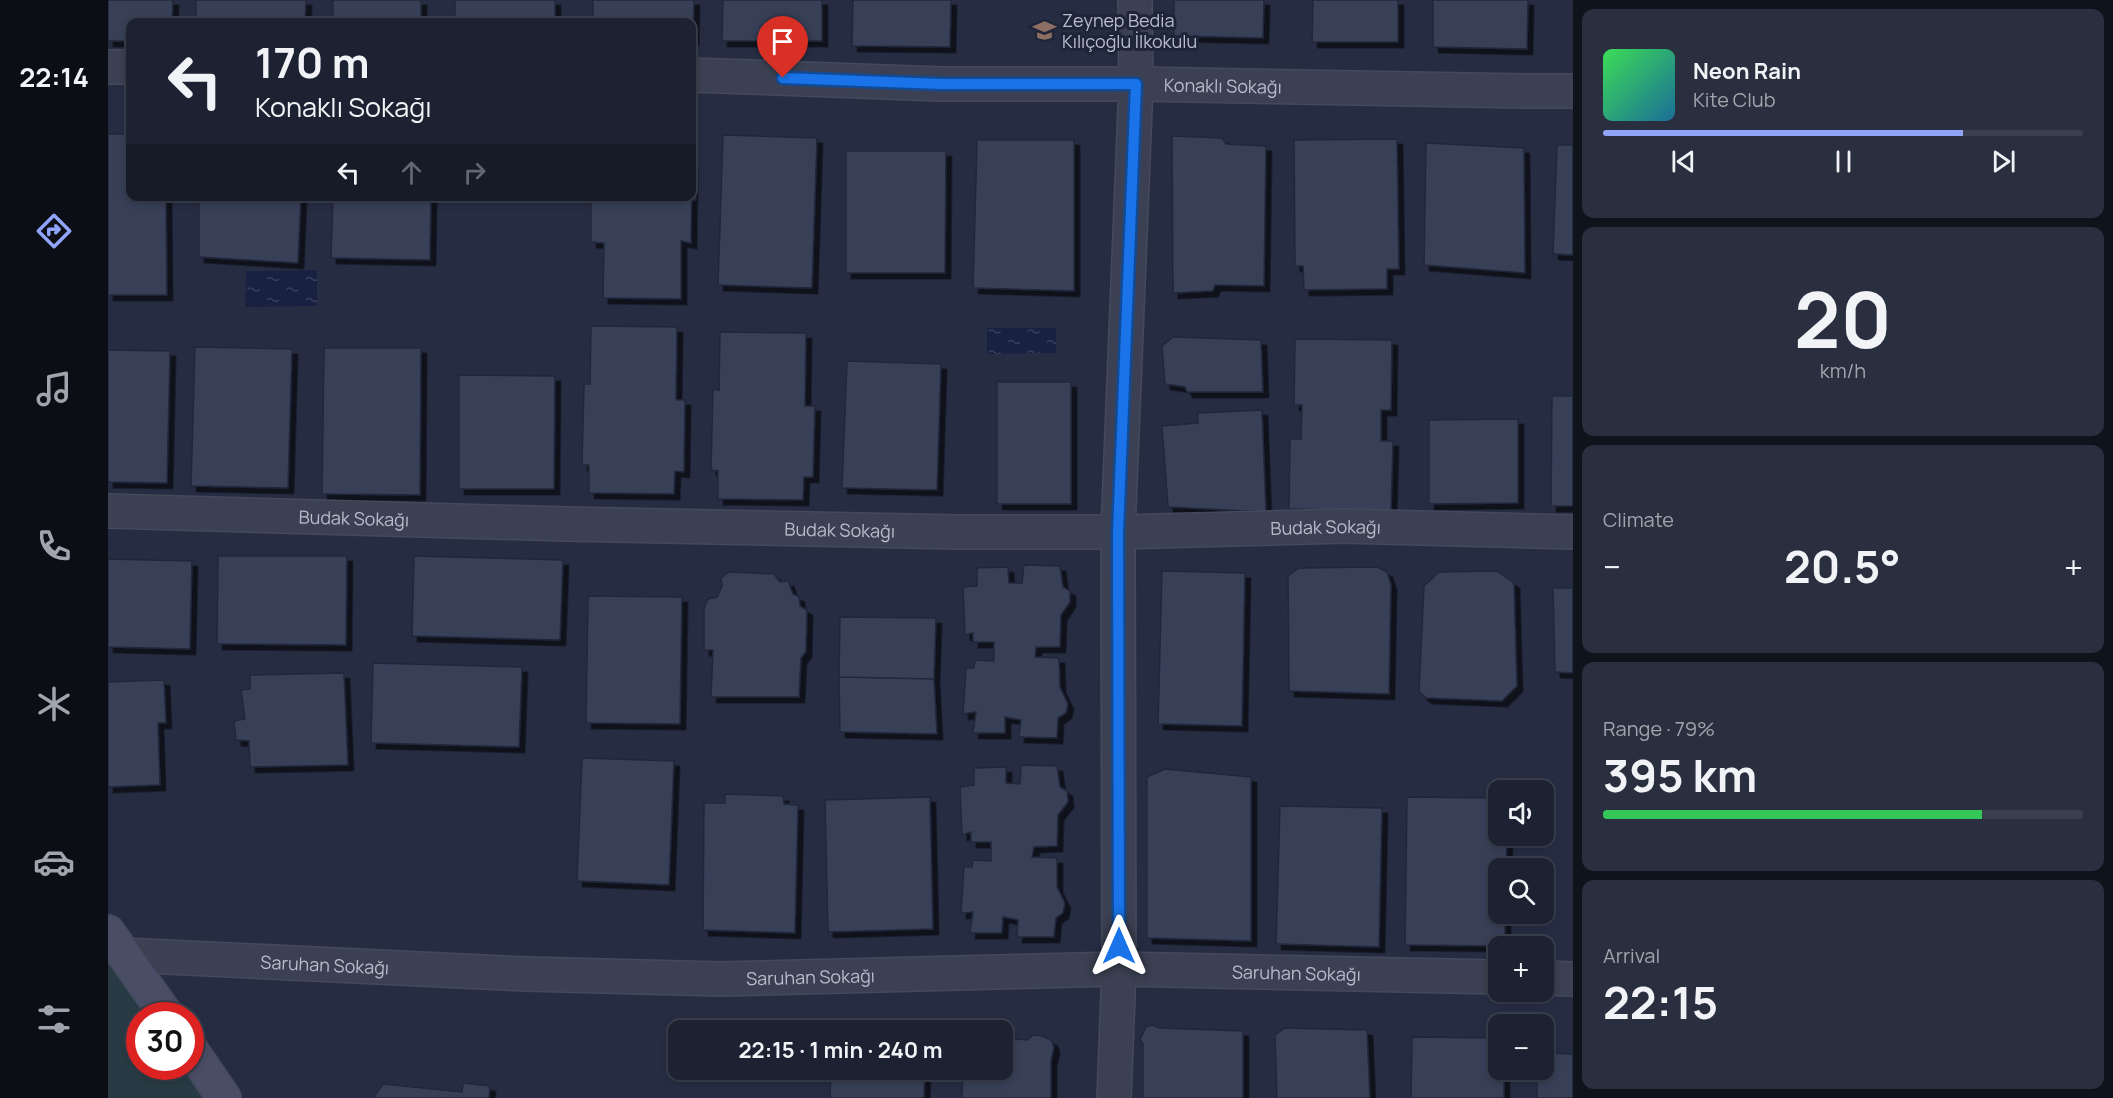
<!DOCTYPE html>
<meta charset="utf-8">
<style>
body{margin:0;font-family:Manrope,sans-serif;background:#292f3e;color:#f1f3f6;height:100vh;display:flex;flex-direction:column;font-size:22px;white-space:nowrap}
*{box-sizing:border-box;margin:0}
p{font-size:20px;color:#a0a4ac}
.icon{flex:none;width:33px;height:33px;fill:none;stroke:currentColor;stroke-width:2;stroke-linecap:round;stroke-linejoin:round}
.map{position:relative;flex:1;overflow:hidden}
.drawer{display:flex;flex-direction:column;gap:9px;padding:9px;background:#0f131c;width:540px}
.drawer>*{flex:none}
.top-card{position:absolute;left:18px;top:18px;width:570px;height:183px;border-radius:12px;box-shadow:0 3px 9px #0003,0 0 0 2px #3a3f4d;background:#1c2232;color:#f1f3f6;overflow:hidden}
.controls{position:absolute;left:1380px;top:780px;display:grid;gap:12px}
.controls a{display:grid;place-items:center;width:66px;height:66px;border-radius:12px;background:#1c2232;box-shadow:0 3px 9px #0003,0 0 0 2px #3a3f4d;font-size:30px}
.speed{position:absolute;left:18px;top:1002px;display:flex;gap:12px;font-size:30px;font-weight:700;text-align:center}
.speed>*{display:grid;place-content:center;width:78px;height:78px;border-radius:50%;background:#1c2232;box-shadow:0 3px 9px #0003,0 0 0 2px #3a3f4d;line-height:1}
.speed .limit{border:9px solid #d22;background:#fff;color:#111}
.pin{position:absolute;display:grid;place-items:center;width:51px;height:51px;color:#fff;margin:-62px -26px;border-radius:50% 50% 50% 0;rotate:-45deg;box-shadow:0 0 6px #0007}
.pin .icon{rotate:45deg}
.me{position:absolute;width:66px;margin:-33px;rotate:0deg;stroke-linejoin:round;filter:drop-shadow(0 0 4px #0008)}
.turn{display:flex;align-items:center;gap:21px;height:126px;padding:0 30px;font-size:27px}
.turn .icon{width:78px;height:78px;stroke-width:2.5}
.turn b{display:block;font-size:42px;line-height:51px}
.lanes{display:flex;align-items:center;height:57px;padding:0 30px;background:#0003;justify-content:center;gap:30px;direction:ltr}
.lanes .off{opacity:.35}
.big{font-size:45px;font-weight:700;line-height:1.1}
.drawer .tile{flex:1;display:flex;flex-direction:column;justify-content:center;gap:9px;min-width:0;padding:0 21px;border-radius:12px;background:#292f3e}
.drawer .dial{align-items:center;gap:0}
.dial b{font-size:78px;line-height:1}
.song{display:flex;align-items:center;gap:18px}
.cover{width:72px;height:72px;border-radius:9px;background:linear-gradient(135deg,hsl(130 70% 55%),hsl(200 70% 35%))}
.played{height:6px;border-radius:3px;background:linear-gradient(90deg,#90a4fa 75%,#3a3f4d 75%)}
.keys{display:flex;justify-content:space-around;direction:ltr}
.heat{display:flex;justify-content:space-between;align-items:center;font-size:33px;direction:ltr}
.charge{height:9px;border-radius:4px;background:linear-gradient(90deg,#34c759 79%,#3a3f4d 0)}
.trip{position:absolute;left:560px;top:1020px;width:345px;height:60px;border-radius:12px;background:#1c2232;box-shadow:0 3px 9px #0003,0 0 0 2px #3a3f4d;font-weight:700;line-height:60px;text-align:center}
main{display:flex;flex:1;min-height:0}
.tab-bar{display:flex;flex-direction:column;width:108px;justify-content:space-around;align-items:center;background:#0b0e14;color:#a0a4ac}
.tab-bar .icon{width:42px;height:42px}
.tab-bar .on{color:#90a4fa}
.tab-bar b{font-size:27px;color:#f1f3f6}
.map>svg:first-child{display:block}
.green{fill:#283b44}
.water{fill:url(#water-ripples)}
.building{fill:#384059;stroke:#21273a;stroke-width:1.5;filter:url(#shadow)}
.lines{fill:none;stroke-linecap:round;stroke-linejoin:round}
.street-casing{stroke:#44495c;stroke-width:36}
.secondary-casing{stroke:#44495c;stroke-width:36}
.street{stroke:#3b4052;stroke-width:33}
.secondary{stroke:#494e66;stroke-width:33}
.route-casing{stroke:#114b97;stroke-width:15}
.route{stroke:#1a73e8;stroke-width:10}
.labels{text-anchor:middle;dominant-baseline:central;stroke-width:6;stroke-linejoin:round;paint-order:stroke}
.poi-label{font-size:18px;fill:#b8bccc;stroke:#1f2538;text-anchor:start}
.street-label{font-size:18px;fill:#b8bccc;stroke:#1f2538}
</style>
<main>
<nav class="tab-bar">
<b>22:14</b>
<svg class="icon on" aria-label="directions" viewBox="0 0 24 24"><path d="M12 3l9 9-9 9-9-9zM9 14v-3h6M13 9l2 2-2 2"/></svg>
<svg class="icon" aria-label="music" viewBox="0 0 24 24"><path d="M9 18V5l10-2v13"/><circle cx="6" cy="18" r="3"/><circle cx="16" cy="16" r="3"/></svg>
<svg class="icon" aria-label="phone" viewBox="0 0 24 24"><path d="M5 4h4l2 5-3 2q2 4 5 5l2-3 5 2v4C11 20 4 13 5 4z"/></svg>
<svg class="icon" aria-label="climate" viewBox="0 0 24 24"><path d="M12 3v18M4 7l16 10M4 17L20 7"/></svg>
<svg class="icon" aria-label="car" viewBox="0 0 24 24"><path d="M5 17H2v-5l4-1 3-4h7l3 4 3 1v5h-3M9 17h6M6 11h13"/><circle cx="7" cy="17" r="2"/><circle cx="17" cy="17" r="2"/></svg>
<svg class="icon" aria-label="filters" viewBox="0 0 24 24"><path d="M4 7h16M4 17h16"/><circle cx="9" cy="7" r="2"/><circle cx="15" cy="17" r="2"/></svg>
</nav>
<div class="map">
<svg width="1465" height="1098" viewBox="0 0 1465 1098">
<defs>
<pattern id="water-ripples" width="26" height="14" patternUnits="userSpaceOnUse" patternTransform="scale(1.5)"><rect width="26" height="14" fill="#192142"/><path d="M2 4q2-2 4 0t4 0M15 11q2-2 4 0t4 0" fill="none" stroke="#383f5c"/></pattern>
<filter id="shadow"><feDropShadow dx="5.5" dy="5.5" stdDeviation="0" flood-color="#0009"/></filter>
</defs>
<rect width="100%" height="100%" fill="#262d43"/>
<path class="green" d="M 0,949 L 44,1015 L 32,1016 L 32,1066 L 77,1067 L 97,1098 L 0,1098 Z"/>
<path class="water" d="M 209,270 L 209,306 L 137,307 L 138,271 Z
M 879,328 L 948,328 L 948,353 L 879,354 Z"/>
<path class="building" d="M 0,0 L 65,0 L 64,22 L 22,22 L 22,41 L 0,41 Z
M 88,0 L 198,0 L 197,22 L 88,22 Z
M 225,0 L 313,0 L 313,22 L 225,22 Z
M 347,0 L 447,0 L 447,22 L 347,22 Z
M 485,0 L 586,0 L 585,40 L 584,40 L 584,22 L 485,22 Z
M 615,0 L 714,0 L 714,41 L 614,41 Z
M 745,0 L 843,0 L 842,47 L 744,46 Z
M 1066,0 L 1156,0 L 1155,38 L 1066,36 Z
M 1205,0 L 1290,0 L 1290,42 L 1204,42 Z
M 1325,0 L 1420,0 L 1419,49 L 1325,47 Z
M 0,134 L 22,134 L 22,196 L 58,196 L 59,295 L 0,295 Z
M 615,135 L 709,138 L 704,288 L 610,285 Z
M 1064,136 L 1114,138 L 1118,144 L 1158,146 L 1156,286 L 1107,285 L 1105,291 L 1065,293 Z
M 1289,139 L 1291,269 L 1279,269 L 1279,289 L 1196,290 L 1195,266 L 1187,266 L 1186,140 Z
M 869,140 L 966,140 L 966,291 L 865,288 Z
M 1318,143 L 1416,148 L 1417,273 L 1316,265 Z
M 1449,145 L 1465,145 L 1465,255 L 1445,254 Z
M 738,151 L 838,151 L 837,273 L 738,273 Z
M 584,162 L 583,243 L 573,241 L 573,299 L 495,298 L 496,243 L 483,242 L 483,196 L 584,196 Z
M 91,196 L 193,196 L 190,263 L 91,257 Z
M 225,196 L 323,196 L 322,260 L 223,258 Z
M 483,326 L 569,327 L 568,400 L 577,400 L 576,472 L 567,471 L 566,494 L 481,493 L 481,465 L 474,465 L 476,384 L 482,384 Z
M 612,332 L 698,333 L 697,406 L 707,406 L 705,477 L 696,477 L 695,500 L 610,499 L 610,471 L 603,470 L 605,389 L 611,390 Z
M 1065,337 L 1153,340 L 1155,392 L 1079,392 L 1077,387 L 1057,384 L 1054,346 Z
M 1187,339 L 1284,340 L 1283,410 L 1273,410 L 1273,441 L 1285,441 L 1283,511 L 1181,509 L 1182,439 L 1193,439 L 1194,405 L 1186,405 Z
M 87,347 L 184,349 L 180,488 L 83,486 Z
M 216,348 L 313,348 L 312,495 L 214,494 Z
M 0,350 L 62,351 L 59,483 L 0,482 Z
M 739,361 L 833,364 L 829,490 L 734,488 Z
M 351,375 L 447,376 L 446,489 L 351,489 Z
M 889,382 L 963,382 L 963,504 L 889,504 Z
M 1444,396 L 1465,396 L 1465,506 L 1443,506 Z
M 1154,410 L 1158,512 L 1060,507 L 1054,426 L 1090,423 L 1090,413 Z
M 1410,419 L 1410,503 L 1321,504 L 1321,420 Z
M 110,556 L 239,556 L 238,645 L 109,644 Z
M 306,556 L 455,560 L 452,640 L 304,636 Z
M 0,559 L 84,561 L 82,649 L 0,647 Z
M 916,565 L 952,566 L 955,587 L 962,591 L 962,602 L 953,615 L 952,647 L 928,647 L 927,657 L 951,658 L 952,687 L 960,704 L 958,713 L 950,718 L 949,738 L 911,737 L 913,720 L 897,717 L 897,733 L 865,733 L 868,712 L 855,714 L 858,668 L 866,668 L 867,660 L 886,661 L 886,642 L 865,642 L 865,633 L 857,635 L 855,587 L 869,586 L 869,568 L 900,567 L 901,583 L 914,583 Z
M 1269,567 L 1279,572 L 1283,584 L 1281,694 L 1181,691 L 1180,576 L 1191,568 Z
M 1054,571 L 1137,573 L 1134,726 L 1050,724 Z
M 1389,571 L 1406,583 L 1409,686 L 1394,701 L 1318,698 L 1311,691 L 1316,586 L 1331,572 Z
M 621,572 L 666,574 L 672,582 L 680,581 L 685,594 L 691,597 L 692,606 L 699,610 L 698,652 L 693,658 L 691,697 L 603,697 L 605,650 L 596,650 L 596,609 L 600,599 L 609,597 L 614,586 L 613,578 Z
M 1445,588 L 1465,588 L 1465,673 L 1447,672 Z
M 480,596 L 574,597 L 572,724 L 478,723 Z
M 732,617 L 828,618 L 826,679 L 731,677 Z
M 265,663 L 414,667 L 411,747 L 263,743 Z
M 236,673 L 240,765 L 142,767 L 141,741 L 128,740 L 126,721 L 137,719 L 133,690 L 142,689 L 142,675 Z
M 731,677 L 826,679 L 829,734 L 732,732 Z
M 56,680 L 58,723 L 50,723 L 52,785 L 0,787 L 0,682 Z
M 474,758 L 566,761 L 561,885 L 469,881 Z
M 913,765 L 949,766 L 952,787 L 959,791 L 960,802 L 950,815 L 949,846 L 926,847 L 924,857 L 949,858 L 949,887 L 957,903 L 955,913 L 948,918 L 946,937 L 909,937 L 910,920 L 895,917 L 894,933 L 862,933 L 865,912 L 853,913 L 856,867 L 864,867 L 865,860 L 883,861 L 883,842 L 863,842 L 863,832 L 854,835 L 852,787 L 866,785 L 866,768 L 898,767 L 898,783 L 912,784 Z
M 1057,769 L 1143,777 L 1143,941 L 1039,938 L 1039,777 Z
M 617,794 L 675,796 L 676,804 L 690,805 L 687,933 L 595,930 L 596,803 L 617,803 Z
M 822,797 L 825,929 L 720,932 L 717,800 Z
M 1299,797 L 1390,798 L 1390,836 L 1399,836 L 1398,868 L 1390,868 L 1390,914 L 1397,914 L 1397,946 L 1297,945 Z
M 1172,806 L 1274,808 L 1271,947 L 1168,944 Z
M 724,1025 L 780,1026 L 780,1030 L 724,1030 Z
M 1044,1025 L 1052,1028 L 1135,1031 L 1135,1098 L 1035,1098 L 1035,1044 L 1032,1039 L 1038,1027 Z
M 1177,1028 L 1259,1030 L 1262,1098 L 1169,1098 L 1167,1035 Z
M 924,1035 L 935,1036 L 944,1041 L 946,1048 L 943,1061 L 943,1098 L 854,1098 L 855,1070 L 894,1070 L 894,1038 L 920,1040 Z
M 1304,1037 L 1390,1038 L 1390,1070 L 1396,1070 L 1396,1098 L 1303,1098 Z
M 1437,1053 L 1465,1054 L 1465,1098 L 1429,1098 L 1429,1070 L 1436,1070 L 1436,1066 L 1437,1066 Z
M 723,1070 L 817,1070 L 816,1098 L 722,1098 Z
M 355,1083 L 382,1086 L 381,1098 L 265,1098 L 275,1084 L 354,1092 Z"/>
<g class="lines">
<defs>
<g id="street">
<path d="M 0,67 L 22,67"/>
<path id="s1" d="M 584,75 L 833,84 L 1028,84 L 1421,91 L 1465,91"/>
<path id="s2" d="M 0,511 L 458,524 L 849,532 L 1010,532 L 1236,526 L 1465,532"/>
<path id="s3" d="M 16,955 L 418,974 L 612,979 L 1011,969 L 1390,977"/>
<path d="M 1436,978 L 1465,979"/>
<path d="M 1006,1098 L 1011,969 L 1010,532 L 1028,84 L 1027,0"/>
</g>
<path id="secondary" d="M 0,932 L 59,1016
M 82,1048 L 116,1098"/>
</defs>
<use href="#street" class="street-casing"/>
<use href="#secondary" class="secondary-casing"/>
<use href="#street" class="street"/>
<use href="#secondary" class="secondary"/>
</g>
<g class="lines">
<defs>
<path id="route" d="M 675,78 L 833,84 L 1028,84 L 1010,532 L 1011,946"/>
</defs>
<use href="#route" class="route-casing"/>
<use href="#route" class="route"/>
</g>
<defs>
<symbol id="school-bare" viewBox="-9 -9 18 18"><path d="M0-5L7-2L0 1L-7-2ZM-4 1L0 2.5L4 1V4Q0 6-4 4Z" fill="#8d6e63" stroke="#1f2538" stroke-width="2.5" paint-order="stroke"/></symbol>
</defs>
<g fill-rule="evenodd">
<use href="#school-bare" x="920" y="14" width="33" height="33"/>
</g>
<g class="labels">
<g class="poi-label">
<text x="954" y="20">Zeynep Bedia<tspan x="954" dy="21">Kılıçoğlu İlkokulu</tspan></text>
</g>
<g class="street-label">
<text stroke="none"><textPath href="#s1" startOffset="531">Konaklı Sokağı</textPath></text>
<text stroke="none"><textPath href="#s2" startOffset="246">Budak Sokağı</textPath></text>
<text stroke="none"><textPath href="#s2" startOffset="1218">Budak Sokağı</textPath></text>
<text stroke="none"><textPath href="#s2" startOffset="732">Budak Sokağı</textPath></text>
<text stroke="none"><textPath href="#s3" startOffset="201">Saruhan Sokağı</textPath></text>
<text stroke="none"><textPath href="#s3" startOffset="1173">Saruhan Sokağı</textPath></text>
<text stroke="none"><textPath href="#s3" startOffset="687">Saruhan Sokağı</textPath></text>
</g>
</g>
</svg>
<div class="controls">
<a><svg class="icon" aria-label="sound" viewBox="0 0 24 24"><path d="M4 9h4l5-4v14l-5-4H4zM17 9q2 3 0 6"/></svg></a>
<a><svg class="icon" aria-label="search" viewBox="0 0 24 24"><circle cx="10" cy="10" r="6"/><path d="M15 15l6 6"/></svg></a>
<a>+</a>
<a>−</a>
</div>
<div class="speed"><div class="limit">30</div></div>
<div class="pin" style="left:675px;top:78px;background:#d93025"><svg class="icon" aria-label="arrive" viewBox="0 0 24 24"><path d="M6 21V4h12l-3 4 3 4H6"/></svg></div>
<svg class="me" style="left:1011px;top:946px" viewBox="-20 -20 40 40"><path d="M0-17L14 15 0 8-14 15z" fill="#1a73e8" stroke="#fff" stroke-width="4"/></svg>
<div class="trip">22:15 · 1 min · 240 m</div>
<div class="top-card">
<div class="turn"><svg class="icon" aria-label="left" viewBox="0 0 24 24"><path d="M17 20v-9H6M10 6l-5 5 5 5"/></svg><div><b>170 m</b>Konaklı Sokağı</div></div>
<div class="lanes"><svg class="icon" aria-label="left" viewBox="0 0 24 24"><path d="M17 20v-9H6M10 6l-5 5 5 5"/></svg><svg class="icon off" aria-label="ahead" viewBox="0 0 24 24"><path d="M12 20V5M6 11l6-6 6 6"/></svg><svg class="icon off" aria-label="right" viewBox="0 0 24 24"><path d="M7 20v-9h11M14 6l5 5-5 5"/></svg></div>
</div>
</div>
<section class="drawer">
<div class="tile">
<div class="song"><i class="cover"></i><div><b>Neon Rain</b><p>Kite Club</p></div></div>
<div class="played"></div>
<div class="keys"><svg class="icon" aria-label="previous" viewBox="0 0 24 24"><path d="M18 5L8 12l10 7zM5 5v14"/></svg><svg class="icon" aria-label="pause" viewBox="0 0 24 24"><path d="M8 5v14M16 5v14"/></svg><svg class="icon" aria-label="next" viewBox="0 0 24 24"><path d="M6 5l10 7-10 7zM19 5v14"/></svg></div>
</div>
<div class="tile dial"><b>20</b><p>km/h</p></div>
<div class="tile"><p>Climate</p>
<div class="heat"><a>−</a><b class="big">20.5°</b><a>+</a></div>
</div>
<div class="tile"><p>Range · 79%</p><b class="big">395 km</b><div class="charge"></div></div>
<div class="tile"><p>Arrival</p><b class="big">22:15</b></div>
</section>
</main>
